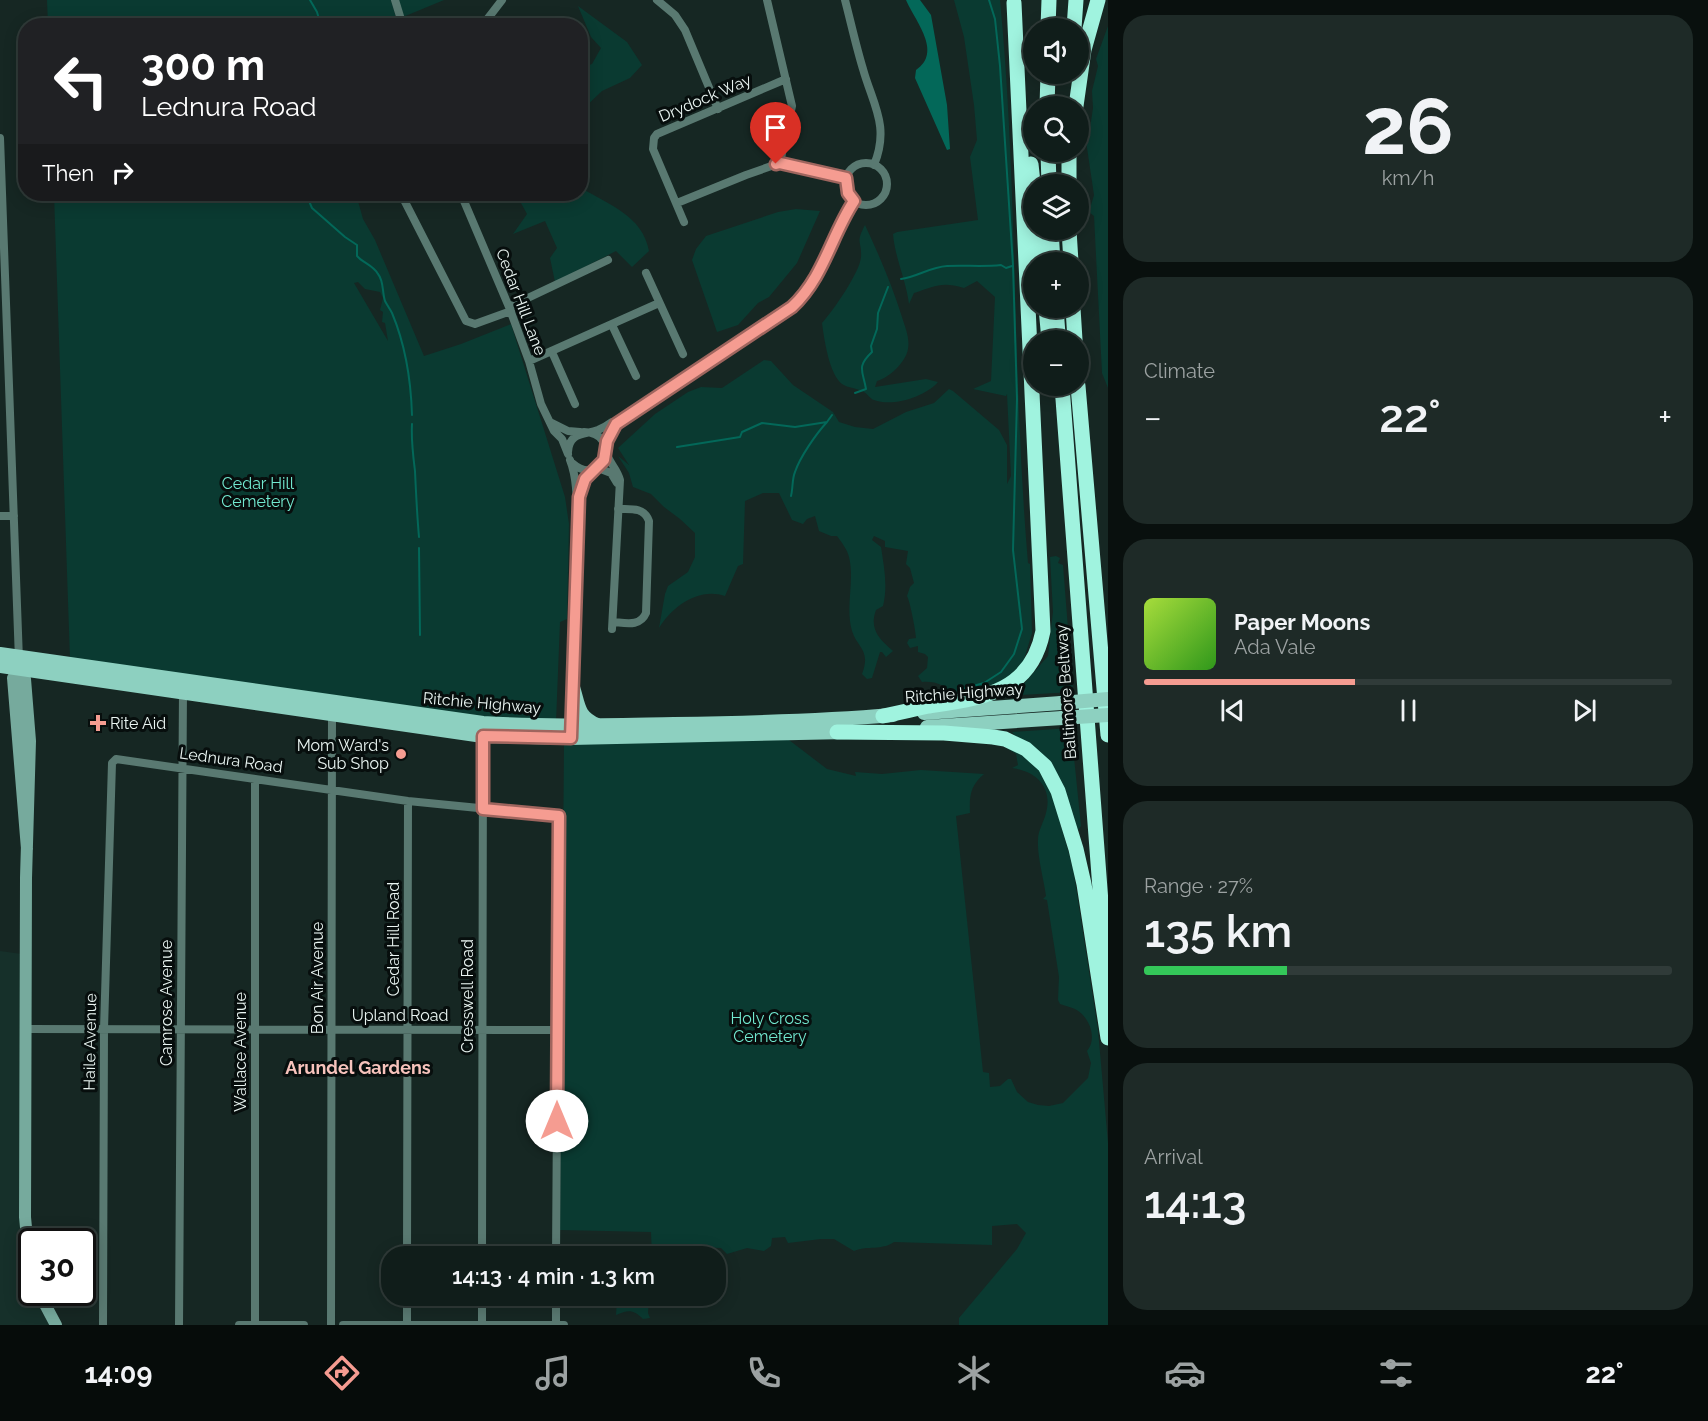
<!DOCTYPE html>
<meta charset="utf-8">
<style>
body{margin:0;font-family:Raleway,sans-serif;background:#1e2a27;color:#f1f3f6;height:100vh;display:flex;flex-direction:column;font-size:22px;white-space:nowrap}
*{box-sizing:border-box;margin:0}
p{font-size:20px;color:#9ca2a2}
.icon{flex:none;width:33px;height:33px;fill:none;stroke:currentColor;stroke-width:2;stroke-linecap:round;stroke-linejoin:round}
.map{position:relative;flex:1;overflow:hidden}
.drawer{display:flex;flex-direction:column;gap:15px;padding:15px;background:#09100e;width:600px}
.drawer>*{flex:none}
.guide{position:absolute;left:18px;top:18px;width:570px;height:183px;border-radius:24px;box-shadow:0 3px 15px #0003,0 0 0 2px #303b39;background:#202124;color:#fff;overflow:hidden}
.controls{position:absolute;left:1023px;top:18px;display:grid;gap:12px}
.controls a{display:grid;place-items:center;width:66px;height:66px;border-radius:50%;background:#101d1a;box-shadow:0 3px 15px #0003,0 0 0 2px #303b39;font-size:30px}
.speed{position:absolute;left:18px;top:1228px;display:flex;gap:12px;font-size:30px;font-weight:700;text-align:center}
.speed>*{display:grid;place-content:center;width:78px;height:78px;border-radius:50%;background:#101d1a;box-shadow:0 3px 15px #0003,0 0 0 2px #303b39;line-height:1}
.speed .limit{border:3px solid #111;border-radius:9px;background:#fff;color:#111}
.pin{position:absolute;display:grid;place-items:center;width:51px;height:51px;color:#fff;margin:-62px -26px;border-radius:50% 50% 50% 0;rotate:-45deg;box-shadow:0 0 6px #0007}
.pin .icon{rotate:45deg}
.me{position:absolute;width:66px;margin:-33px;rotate:0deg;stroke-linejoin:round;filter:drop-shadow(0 0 4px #0008)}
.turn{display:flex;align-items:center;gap:21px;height:126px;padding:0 24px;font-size:27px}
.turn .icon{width:78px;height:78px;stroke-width:2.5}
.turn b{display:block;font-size:42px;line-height:51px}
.then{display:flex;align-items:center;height:57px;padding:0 24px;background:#0003;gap:12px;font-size:22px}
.big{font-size:45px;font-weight:600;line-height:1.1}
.drawer .card{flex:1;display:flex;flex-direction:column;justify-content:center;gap:9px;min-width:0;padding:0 21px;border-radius:24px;background:#1e2a27}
.drawer .dial{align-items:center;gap:0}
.dial b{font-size:78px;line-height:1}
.song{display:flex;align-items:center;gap:18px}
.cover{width:72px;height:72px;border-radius:9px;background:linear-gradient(135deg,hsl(80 70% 55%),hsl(110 70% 35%))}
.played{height:6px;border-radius:3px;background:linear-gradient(90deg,#f59c91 40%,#303b39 40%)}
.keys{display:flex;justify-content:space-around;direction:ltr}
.heat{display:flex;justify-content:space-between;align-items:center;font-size:33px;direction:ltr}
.charge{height:9px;border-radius:4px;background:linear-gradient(90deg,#34c759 27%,#303b39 0)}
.trip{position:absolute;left:381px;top:1246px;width:345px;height:60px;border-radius:24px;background:#101d1a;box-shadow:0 3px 15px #0003,0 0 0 2px #303b39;font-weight:600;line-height:60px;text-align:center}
.menu{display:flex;height:96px;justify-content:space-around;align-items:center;background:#060c0a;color:#9ca2a2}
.menu .icon{width:42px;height:42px}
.menu .on{color:#f59c91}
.menu b{font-size:27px;color:#f1f3f6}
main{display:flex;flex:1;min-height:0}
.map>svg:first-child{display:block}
.built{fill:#16302a}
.green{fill:#0a3a31;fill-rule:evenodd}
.water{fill:#036859}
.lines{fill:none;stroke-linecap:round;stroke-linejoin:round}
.stream{stroke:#036859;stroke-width:2}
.street{stroke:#597971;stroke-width:8}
.secondary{stroke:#76aa9d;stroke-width:12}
.primary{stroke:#8dd0c0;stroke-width:14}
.highway{stroke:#a0f3df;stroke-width:15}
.primary-bridge{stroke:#8dd0c0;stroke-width:14}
.route-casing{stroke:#9f655e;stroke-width:15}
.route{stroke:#f59c91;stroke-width:10}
.poi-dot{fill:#f59c91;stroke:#070e0d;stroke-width:2}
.labels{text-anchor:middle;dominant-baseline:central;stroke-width:6;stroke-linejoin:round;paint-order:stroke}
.street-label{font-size:16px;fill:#eaf5f2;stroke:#070e0d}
.park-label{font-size:16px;fill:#72e9d0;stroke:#070e0d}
.poi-label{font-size:16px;fill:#eaf5f2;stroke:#070e0d;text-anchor:start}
.neighbourhood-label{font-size:18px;font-weight:bold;fill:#f7c3bc;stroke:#070e0d}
</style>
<main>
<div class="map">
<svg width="1108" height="1325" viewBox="0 0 1108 1325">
<rect width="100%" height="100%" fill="#162723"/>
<path class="built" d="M 0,951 L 22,954 L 25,1260 L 31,1285 L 32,1293 L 35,1293 L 50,1325 L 0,1325 Z"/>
<path class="green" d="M 47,0 L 391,0 L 397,21 L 395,26 L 48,25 Z
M 397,0 L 444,0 L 403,17 Z
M 954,0 L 1000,0 C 1018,187 1012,376 1028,563 L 1030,564 L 1032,633 L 1021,669 L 982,692 L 954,697 C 946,685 936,681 922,682 L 918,676 L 927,668 L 928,657 L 925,654 L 918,652 L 918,646 L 910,648 L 907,643 L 909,639 L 916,638 C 916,632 910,601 907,596 L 910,587 L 914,583 L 910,568 L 906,564 L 908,551 L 885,547 L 885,541 L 874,536 L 872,540 L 881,547 C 884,567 888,586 883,606 L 876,610 C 869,629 879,639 893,651 L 886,657 L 882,652 L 880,652 L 872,678 L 867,679 L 862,674 C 871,650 858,649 852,631 C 845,606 855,581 849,557 C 847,549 842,543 837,536 L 831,536 L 819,531 L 815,516 L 807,519 L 803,524 L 792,520 L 779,493 L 763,493 L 745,501 L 743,564 L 738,566 L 725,596 C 698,587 672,607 659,628 L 665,594 L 668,586 L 688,572 L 695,557 L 695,533 L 680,519 L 664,507 L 651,494 L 633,487 L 629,473 L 618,456 L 629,465 L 618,448 L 655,414 L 688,392 L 701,387 L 722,388 L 764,360 L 771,361 L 793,385 L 833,412 L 839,422 L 855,427 L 873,429 L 906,412 L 934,403 L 949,389 L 953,391 L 999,430 L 1007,445 L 1007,484 L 1011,476 L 1007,394 L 1006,396 L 973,389 L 991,381 L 995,297 L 977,281 L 964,288 C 942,281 935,286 914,293 L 909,304 C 906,280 895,258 893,234 L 897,232 L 978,220 L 970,157 L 977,140 L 974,105 L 964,37 Z
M 578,6 L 627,42 L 642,65 L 630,78 L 602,91 L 581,111 L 581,68 L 592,64 L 601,48 L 591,37 Z
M 1108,26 L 1108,388 L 1102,373 L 1094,216 L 1089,212 L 1094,195 L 1086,141 L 1089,135 L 1093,108 L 1092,91 L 1098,66 L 1096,59 Z
M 581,188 C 608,204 643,216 649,251 L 632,267 L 616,251 L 555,282 L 550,258 L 557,248 L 545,221 L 513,234 L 527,214 L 516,194 L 580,194 Z
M 54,194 L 356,194 L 363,219 L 375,240 L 424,356 L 461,344 L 511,324 L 565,497 L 569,524 L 567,619 L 560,622 L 556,722 L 484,719 L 70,659 ZM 358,282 L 365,289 L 380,292 L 383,298 L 380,310 L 383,312 L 382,322 L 385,323 L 388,341 L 354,283 Z
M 796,209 L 820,211 L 797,263 L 769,297 L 758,303 L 738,325 L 717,332 L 692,260 L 696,249 L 706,236 L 778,212 Z
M 865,225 C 879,255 892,285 902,317 C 905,327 910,338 908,349 C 906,362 889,378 877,381 L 875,387 L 926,379 L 938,382 C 925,397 893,407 874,400 C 870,399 868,394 864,392 C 857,388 848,388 842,384 C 829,374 824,338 822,323 C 833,311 860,272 861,257 C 862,240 855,244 865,225 Z
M 1056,556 L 1060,558 L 1058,563 L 1063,565 L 1073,692 L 1003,696 L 1021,687 L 1048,656 L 1053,612 L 1050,557 Z
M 1071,728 L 1081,826 L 1078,830 L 1062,792 L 1012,732 Z
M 789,740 L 827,769 L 856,776 L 855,772 L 882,774 L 921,770 L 984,774 C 971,785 969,795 970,813 L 956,816 L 983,1072 L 989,1073 L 990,1087 L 1000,1086 L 1008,1079 L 1011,1079 L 1017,1092 L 1028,1102 L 1038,1105 L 1049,1106 L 1063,1103 L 1088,1078 L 1091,1063 L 1087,1051 C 1098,1038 1089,1016 1075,1009 C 1071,1007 1065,1006 1060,1004 L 1058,1000 L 1059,977 L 1047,900 L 1043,899 L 1046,896 C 1044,880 1037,856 1038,840 C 1038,830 1044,822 1046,813 C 1053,787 1036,771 1012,768 L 1018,765 L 1016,754 L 1006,748 L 1031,756 L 1048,780 L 1073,868 L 1098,1030 L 1108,1143 L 1108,1325 L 959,1325 L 959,1318 L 1017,1249 L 1026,1233 L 1017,1224 L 992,1226 L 992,1245 L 894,1242 C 881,1251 868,1245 854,1251 L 834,1239 L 821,1239 L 788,1243 L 785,1237 L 772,1238 L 771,1246 L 764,1251 L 747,1248 L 727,1254 L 721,1248 C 708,1247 694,1246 686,1257 L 652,1257 L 651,1232 L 560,1230 L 564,744 Z
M 634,1296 L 649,1296 L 648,1313 L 650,1318 L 643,1319 C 633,1309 628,1310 616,1315 L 617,1299 Z"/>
<path class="water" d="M 906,0 L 920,0 L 931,15 L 947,105 L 950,149 L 947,150 L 915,78 L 916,70 C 943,52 915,21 906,0 Z"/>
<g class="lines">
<path class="stream" d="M 310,0 L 317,12 L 321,26
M 306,194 L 312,208 L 345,237 L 357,245 L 357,256 C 363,263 373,265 378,274 C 384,281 382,292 385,301 C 387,305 390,309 392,313 C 405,344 411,382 412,415
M 901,279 C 917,277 930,267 947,266 C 965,265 983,267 1001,265 L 1006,268 L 1012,266
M 855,393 L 866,389 C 863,371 856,367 872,352 L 871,346 L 877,329 L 878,313 L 888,287
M 412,424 C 411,440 413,455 415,471 C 416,493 417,515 419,537
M 677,447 L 740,437 L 742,432 L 762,423 L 795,427 L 827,422 L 832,415
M 791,496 C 793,488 792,479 795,472 C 800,457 816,434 827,422
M 419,548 L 420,635
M 962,689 L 984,683 L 1001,672 L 1014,654 L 1022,629 L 1013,550 L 1017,399 L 1013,265 L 1000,66 L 995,19 L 989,0"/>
<path class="street" d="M 395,0 L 403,26
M 657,0 L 675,15 L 685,30 L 718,109
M 767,0 L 792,106 L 780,163
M 845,0 C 851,23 856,46 863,69 C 873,105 890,126 874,165
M 482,26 L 502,0
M 0,138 L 19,660
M845 184a21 21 0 1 1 42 0a21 21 0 1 1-42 0Z
M 401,194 L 466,321 L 475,324 L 511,311
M 461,194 L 509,307 L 529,361 L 541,404 L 554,431 L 562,439 L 568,454
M 677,203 L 746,175 L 780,163 L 846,178
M 684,222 L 653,149 L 654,138 L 657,134 L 786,79
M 646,273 L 683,354
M 509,307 L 608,260
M 612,325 L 636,376
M 552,352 L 575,404
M 529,361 L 659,303
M 550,422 L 568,431 L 580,432
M 606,448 L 609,436 L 616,424 C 658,396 701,369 743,341 C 764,327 789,313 805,294 C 827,267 835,230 854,200
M 606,451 C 608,462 617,468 620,480 L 612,629
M 568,452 C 569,432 584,435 598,430 C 603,428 608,425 612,422 L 616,424
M 570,460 C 574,470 575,477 576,488 C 576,495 579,501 579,507 L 571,727
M 572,463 C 603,490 623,433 584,432
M 598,468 L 611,473 L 617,483
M 579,497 L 585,479 L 594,470
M 0,516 L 14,516
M 613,622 C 626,623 640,627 646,613 L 649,521 C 644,507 631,509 618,509
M 26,1029 L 558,1030
M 407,1257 L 408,801
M 482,1257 L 483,736
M 103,1325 L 104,1029 L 112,763 L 116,759 L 408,801 L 559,816 L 556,1257
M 179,1325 L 183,689
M 239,1325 L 304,1325
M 255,1325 L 255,779
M 331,1325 L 332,712
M 343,1325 L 564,1325
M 407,1325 L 407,1296
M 482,1325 L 482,1296
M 556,1325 L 556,1296"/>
<path class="secondary" d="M 27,849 L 13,678 L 19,669 L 25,679 L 30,741 L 26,878 L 25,1217 L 29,1259 L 32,1271
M 39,1293 L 56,1325"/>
<path class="primary" d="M 0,654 L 483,723 C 547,727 611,725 674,724 C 747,723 820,721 893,715
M 0,666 L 483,736 L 571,738 L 848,732
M 573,687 C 579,706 577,716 597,725
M 924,713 L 1061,703
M 927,727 L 1062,718"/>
<path class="highway" d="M 1048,28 L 1049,0
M 1074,28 L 1076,0
M 1047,106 L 1048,74
M 1076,106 L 1084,50 L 1098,0
M 1048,152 L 1049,184
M 1031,164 L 1034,192
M 1069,184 L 1069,152
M 1037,230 L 1041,262
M 1051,230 L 1053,262
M 1069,230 L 1071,262
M 1046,308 L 1049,340
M 1056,308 L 1058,334
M 1073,308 L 1075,340
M 1062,386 L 1108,995
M 1078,386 L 1108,735
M 883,716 C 899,713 914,709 929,706 C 982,698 1031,693 1043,631 L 1014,3
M 837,732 L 944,733 L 993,737 L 1005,739 L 1026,749 L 1045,766 L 1058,791 L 1076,849 L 1084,884 L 1108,1038"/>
<path class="primary-bridge" d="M 1061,703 L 1108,699
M 1062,718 L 1108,715"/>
</g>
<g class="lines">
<defs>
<path id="route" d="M 557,1121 L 559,816 L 483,809 L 483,736 L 571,738 L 579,497 L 585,479 L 604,460 L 607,441 L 616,424 L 792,307 C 824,277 831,236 854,201 L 848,193 L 846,178 L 780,163 L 776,164"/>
</defs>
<use href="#route" class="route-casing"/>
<use href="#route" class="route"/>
</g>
<g class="poi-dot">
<path d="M95 714h6v6h6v6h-6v6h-6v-6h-6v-6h6z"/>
<circle cx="401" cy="754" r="6"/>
</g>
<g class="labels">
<g class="street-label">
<text transform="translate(705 98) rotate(-23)">Drydock Way</text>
<text transform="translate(521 302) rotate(69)">Cedar Hill Lane</text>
<text transform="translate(1066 692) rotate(-94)">Baltimore Beltway</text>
<text transform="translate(964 693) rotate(-4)">Ritchie Highway</text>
<text transform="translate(482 703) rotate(5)">Ritchie Highway</text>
<text transform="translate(231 760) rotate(8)">Lednura Road</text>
<text transform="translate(393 939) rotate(-90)">Cedar Hill Road</text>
<text transform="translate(317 978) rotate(-90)">Bon Air Avenue</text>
<text transform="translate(467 996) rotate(-90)">Cresswell Road</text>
<text transform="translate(166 1003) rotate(-90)">Camrose Avenue</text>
<text x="400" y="1015">Upland Road</text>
<text transform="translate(90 1042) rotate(-89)">Haile Avenue</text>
<text transform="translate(240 1052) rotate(-90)">Wallace Avenue</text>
</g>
<g class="park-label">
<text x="258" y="483">Cedar Hill<tspan x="258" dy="18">Cemetery</tspan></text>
<text x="770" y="1018">Holy Cross<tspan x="770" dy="18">Cemetery</tspan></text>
</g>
<g class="poi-label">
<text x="110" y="723">Rite Aid</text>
<text x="389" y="745" text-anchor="end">Mom Ward's<tspan x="389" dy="18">Sub Shop</tspan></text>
</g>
<g class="neighbourhood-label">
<text x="358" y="1067">Arundel Gardens</text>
</g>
</g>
</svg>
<div class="controls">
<a><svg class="icon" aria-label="sound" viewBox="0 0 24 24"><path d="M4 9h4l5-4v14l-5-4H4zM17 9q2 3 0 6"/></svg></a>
<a><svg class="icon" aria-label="search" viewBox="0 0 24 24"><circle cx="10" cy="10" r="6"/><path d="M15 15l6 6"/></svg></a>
<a><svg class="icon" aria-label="layers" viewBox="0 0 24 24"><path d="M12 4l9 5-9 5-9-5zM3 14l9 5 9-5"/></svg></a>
<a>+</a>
<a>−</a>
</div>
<div class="speed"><div class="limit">30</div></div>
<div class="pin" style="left:776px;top:164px;background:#d93025"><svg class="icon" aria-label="arrive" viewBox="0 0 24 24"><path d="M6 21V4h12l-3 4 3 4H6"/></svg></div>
<svg class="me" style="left:557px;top:1121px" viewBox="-20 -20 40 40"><circle r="19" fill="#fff"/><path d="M0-13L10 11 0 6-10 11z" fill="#f59c91"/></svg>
<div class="trip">14:13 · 4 min · 1.3 km</div>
<div class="guide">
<div class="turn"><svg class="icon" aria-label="left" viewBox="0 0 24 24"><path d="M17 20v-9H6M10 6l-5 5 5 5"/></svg><div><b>300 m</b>Lednura Road</div></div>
<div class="then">Then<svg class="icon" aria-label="right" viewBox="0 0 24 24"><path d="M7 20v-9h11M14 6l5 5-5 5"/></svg></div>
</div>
</div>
<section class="drawer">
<div class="card dial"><b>26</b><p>km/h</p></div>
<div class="card"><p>Climate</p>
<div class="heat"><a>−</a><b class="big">22°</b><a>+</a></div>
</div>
<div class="card">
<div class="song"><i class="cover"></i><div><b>Paper Moons</b><p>Ada Vale</p></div></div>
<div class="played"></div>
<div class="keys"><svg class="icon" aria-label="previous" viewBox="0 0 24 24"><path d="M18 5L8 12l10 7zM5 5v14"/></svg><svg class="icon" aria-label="pause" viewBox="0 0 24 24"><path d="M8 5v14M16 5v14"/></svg><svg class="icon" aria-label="next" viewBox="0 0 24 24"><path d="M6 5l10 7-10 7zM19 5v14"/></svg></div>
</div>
<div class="card"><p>Range · 27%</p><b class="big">135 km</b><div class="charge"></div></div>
<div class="card"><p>Arrival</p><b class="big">14:13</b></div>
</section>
</main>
<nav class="menu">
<b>14:09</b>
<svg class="icon on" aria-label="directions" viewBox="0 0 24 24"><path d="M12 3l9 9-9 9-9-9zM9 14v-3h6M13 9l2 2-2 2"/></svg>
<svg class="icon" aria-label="music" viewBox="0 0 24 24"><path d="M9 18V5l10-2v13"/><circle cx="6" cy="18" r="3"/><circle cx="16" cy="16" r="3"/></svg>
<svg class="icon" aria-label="phone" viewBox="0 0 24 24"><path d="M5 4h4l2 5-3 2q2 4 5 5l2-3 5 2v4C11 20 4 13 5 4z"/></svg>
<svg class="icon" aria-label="climate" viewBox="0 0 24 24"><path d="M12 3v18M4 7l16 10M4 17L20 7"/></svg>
<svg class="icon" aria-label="car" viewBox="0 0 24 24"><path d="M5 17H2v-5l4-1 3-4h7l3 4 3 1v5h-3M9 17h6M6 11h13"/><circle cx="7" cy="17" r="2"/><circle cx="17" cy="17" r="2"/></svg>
<svg class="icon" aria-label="filters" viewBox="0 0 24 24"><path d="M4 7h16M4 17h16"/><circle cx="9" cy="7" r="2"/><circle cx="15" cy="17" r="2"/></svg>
<b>22°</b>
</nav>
